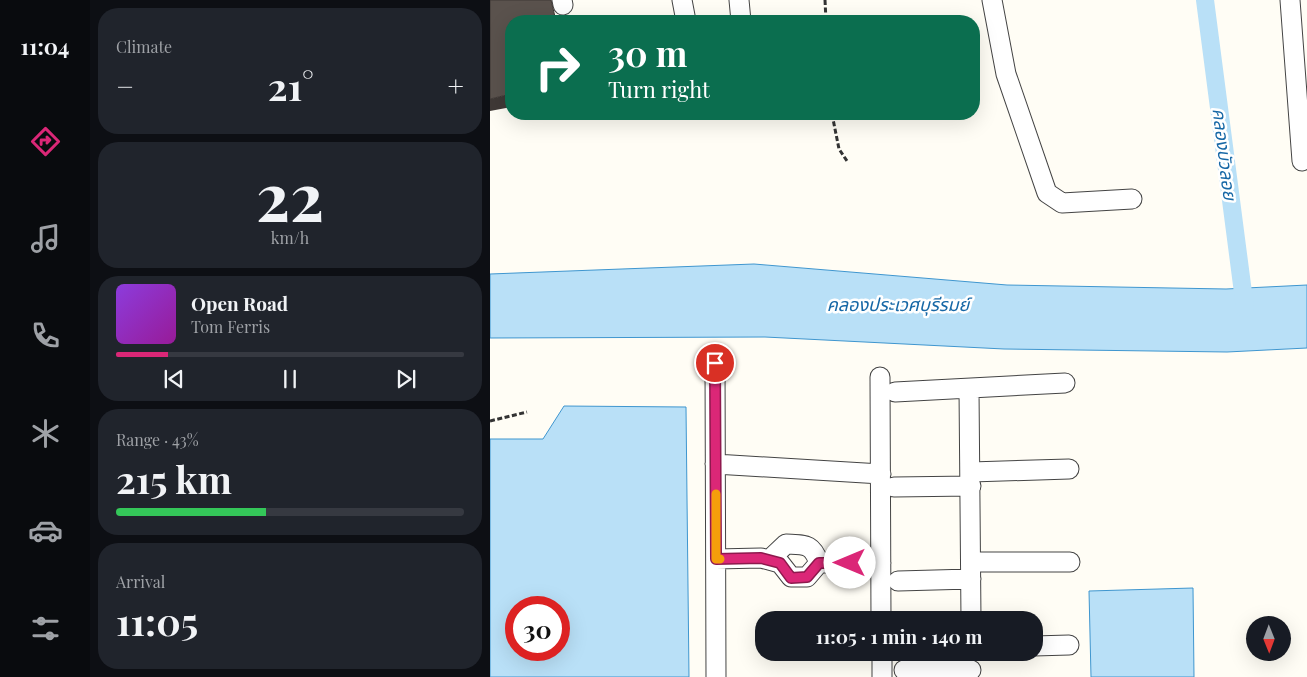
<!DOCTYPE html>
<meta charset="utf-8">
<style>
body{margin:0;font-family:"Playfair Display","Noto Sans Thai",serif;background:#20242c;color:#f1f3f6;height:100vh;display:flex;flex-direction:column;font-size:19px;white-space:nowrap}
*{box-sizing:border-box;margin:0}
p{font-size:16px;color:#9ea1a6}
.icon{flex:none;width:28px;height:28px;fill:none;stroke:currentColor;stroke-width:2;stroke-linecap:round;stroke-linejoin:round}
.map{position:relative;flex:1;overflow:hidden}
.sheet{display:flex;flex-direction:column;gap:8px;padding:8px;background:#0d0f14;width:400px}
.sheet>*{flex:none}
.top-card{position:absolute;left:15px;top:15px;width:475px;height:105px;border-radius:20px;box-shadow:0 5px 20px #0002;background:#0b6e4f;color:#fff;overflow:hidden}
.needle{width:32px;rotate:179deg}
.controls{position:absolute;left:756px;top:616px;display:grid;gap:10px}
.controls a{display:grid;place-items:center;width:45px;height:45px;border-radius:50%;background:#171b24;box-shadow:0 5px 20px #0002;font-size:25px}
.speed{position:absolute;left:15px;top:596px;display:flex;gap:10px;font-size:25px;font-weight:700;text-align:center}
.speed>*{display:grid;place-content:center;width:65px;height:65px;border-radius:50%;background:#171b24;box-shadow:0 5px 20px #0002;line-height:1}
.speed .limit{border:8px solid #d22;background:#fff;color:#111}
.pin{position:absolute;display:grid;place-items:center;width:42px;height:42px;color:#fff;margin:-21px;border:2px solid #fff;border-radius:50%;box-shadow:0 1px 5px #0007}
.me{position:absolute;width:55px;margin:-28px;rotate:270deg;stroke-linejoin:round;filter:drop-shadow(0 0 4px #0008)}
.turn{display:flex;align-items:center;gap:18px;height:105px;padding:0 20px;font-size:22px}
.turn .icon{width:65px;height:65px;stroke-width:2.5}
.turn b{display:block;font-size:35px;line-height:42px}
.big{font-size:38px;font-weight:700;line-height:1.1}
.sheet .tile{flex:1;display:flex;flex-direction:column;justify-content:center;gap:8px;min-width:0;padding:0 18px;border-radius:20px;background:#20242c}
.sheet .dial{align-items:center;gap:0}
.dial b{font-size:65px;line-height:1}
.song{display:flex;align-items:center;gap:15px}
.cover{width:60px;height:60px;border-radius:8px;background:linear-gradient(135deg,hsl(270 70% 55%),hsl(300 70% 35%))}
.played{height:5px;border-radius:2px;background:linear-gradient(90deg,#db2777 15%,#363941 15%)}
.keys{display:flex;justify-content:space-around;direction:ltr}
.heat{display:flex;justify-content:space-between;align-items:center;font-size:28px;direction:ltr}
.charge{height:8px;border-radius:4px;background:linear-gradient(90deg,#34c759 43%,#363941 0)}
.trip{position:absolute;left:265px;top:611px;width:288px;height:50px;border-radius:20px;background:#171b24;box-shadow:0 5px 20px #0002;font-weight:700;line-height:50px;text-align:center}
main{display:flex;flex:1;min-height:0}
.dock{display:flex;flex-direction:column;width:90px;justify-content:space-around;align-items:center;background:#090b0e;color:#9ea1a6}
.dock .icon{width:35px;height:35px}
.dock .active{color:#db2777}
.dock b{font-size:22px;color:#f1f3f6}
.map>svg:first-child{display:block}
.water{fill:#b9e0f7;stroke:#3f96cf;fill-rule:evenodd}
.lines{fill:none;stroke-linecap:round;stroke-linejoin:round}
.canal{stroke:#b9e0f7;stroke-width:18}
.minor-casing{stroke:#444;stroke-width:21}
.path{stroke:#333;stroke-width:3;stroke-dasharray:5 2.5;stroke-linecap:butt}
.minor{stroke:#fff;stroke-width:19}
.shaded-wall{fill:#3f3936}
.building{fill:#5a524d;stroke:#3f3936}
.route-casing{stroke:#8e194d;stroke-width:12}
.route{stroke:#db2777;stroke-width:9}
.slow{stroke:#f59e0b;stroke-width:9}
.labels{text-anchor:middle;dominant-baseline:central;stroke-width:5;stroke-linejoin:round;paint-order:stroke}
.water-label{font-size:18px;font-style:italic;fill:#1768a6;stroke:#fff}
</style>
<main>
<nav class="dock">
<b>11:04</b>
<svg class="icon active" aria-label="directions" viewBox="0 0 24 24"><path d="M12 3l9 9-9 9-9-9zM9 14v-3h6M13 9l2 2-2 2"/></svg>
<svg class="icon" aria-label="music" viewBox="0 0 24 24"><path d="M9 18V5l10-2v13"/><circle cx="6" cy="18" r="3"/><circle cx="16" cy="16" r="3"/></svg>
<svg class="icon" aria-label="phone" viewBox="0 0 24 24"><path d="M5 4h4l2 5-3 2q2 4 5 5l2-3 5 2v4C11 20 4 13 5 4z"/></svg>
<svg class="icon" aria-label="climate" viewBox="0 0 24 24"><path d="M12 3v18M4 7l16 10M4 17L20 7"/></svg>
<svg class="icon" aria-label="car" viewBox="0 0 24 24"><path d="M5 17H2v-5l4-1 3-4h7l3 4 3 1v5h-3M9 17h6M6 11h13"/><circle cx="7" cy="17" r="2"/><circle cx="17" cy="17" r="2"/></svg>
<svg class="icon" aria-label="filters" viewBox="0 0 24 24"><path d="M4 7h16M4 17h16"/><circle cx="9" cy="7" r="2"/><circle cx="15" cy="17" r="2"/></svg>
</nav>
<section class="sheet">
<div class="tile"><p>Climate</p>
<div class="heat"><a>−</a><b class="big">21°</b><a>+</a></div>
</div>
<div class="tile dial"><b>22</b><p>km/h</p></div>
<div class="tile">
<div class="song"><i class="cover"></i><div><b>Open Road</b><p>Tom Ferris</p></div></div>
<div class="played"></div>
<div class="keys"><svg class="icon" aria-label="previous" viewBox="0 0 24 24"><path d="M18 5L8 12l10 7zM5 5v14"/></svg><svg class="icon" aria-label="pause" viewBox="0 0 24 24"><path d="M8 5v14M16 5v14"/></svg><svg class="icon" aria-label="next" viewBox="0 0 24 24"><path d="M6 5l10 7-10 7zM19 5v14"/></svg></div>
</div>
<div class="tile"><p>Range · 43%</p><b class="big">215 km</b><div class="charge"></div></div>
<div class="tile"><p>Arrival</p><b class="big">11:05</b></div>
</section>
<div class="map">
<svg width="817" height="677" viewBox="0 0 817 677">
<rect width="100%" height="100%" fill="#fffdf5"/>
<path class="water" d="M 264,264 L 517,285 L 736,289 L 817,285 L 817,348 L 737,352 L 514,349 L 275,337 L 0,338 L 0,274 Z
M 74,406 L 196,407 L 199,677 L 0,677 L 0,439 L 53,439 ZM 26,608 L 69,608 L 69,650 L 26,650 Z
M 703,588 L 704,677 L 601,677 L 599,591 Z"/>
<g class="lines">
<path class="canal" d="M 715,0 L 755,308"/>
<defs>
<path id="minor" d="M 72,0 L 73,5
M 192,0 L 196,21
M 249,0 L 251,21
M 502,0 L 516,74 L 557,193 L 572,203 L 642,199
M 800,0 L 812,161
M 225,363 L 226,677
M 390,377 L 391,620
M 479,389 L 481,620
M 405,392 L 575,383
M 225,464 L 391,474
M 481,472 L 579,469
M 404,487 L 481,486
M 226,559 L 271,558 L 290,563 L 301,577 L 317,577 L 329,563 L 391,563
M 279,560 L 296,544 C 315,545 322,543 329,563
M 481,562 L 580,562
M 408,581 L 481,579
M 544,646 L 579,645
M 392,652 L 392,677
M 414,670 L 481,670"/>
</defs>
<use href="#minor" class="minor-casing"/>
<path class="path" d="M 335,0 L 336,21
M 342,114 L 349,149 L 357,161
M 0,421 L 37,412"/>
<use href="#minor" class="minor"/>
</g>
<path class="shaded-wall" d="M 21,94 L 21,107 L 0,111 L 0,99 Z"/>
<path class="building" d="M 0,0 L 61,0 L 66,21 L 21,21 L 21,94 L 0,99 Z"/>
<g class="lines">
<defs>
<path id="route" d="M 225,363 L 226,559 L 271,558 L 290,563 L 301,578 L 317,577 L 329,563 L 360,563"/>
</defs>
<use href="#route" class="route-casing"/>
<use href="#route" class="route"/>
<path class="slow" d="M 226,494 L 226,559 L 230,559"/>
</g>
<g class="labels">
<g class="water-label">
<text transform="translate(735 154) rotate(83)">คลองบัวลอย</text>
<text x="408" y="304">คลองประเวศบุรีรมย์</text>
</g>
</g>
</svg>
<div class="controls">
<a><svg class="needle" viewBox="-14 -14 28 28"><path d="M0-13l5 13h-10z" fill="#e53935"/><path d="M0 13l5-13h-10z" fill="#9ea1a6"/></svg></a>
</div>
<div class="speed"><div class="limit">30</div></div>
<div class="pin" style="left:225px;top:363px;background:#d93025"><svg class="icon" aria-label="arrive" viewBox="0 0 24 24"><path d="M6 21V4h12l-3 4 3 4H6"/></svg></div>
<svg class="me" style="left:360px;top:563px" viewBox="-20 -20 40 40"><circle r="19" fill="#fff"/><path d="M0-13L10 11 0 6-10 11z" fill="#db2777"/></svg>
<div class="trip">11:05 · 1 min · 140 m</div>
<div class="top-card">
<div class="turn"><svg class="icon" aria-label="right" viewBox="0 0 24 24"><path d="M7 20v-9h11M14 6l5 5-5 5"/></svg><div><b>30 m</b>Turn right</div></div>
</div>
</div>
</main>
